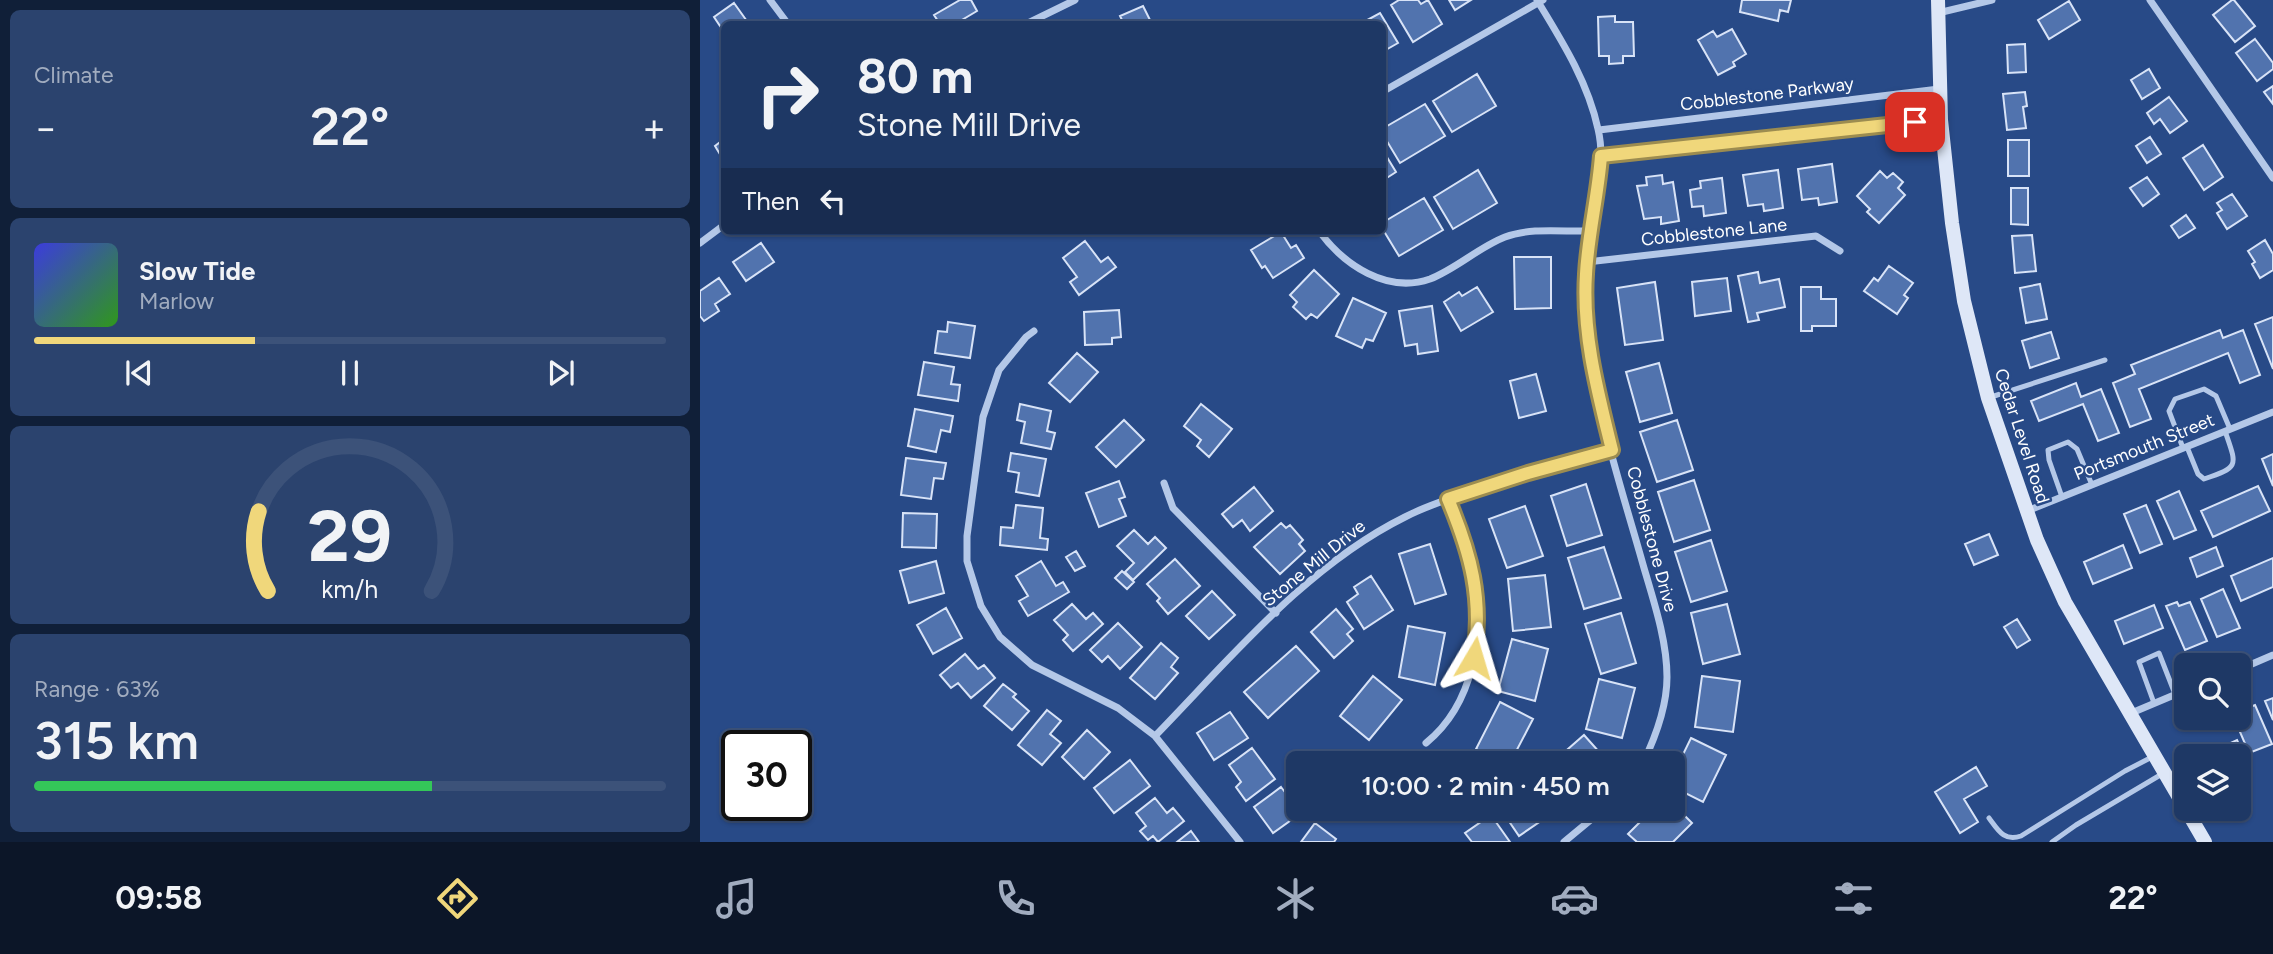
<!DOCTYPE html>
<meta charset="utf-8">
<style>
body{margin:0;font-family:Figtree,sans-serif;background:#2b436e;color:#f1f3f6;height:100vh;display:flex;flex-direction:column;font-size:26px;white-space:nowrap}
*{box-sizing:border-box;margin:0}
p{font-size:23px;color:#a1acbf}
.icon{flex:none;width:38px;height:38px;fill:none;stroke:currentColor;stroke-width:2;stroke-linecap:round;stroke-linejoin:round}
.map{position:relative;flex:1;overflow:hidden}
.sheet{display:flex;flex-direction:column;gap:10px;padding:10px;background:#101f38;width:700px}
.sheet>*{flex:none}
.banner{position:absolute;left:21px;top:21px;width:665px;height:214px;border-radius:10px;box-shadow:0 2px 5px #0004,0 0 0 2px #3c5279;background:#1e3865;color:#f1f3f6;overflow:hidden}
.fabs{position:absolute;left:1474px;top:653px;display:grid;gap:14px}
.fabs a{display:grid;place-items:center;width:77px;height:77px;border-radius:10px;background:#1e3865;box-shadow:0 2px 5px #0004,0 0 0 2px #3c5279;font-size:35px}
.speed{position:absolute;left:21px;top:730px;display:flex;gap:14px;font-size:35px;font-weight:700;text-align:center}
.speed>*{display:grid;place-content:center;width:91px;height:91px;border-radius:50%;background:#1e3865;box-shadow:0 2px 5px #0004,0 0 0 2px #3c5279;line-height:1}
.speed .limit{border:4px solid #111;border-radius:10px;background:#fff;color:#111}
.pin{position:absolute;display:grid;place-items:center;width:60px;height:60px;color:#fff;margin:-30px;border-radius:14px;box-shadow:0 4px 10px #0006}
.me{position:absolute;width:77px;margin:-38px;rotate:7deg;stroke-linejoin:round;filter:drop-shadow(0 0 5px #0008)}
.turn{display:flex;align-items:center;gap:24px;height:147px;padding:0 21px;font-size:32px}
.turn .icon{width:91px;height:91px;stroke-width:2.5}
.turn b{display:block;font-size:49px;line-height:60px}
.then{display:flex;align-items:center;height:66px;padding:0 21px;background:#0003;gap:14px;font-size:26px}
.big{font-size:52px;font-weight:600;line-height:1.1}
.sheet .tile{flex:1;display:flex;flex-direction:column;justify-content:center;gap:10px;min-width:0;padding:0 24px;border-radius:10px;background:#2b436e}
.sheet .dial{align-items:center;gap:0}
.dial svg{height:182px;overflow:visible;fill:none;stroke:#3c5279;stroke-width:7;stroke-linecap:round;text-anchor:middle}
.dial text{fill:#f1f3f6;stroke:none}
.song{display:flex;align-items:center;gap:21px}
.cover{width:84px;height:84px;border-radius:10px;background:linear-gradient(135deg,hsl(240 70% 55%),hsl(110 70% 35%))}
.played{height:7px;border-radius:4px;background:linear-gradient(90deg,#f0d77b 35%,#3c5279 35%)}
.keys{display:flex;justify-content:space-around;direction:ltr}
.heat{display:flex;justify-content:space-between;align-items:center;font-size:38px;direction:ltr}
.charge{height:10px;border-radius:5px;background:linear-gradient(90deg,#34c759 63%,#3c5279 0)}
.trip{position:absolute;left:586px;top:751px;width:399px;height:70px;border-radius:10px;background:#1e3865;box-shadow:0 2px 5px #0004,0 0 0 2px #3c5279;font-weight:600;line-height:70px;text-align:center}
.tabs{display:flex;height:112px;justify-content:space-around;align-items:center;background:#0c1628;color:#a1acbf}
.tabs .icon{width:49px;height:49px}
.tabs .active{color:#f0d77b}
.tabs b{font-size:32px;color:#f1f3f6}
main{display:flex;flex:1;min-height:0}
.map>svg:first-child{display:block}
.building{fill:#5173ae;stroke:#d8e3f7;stroke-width:2}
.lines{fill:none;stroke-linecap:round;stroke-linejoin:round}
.service{stroke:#b4c8e8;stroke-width:5}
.minor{stroke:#b4c8e8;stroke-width:7}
.secondary{stroke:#dee7f7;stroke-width:14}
.route-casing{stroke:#9c8c50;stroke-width:18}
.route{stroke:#f0d77b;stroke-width:12}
.labels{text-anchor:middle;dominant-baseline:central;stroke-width:5;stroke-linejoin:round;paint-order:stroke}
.street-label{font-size:18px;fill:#fff;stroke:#284a87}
</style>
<main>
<section class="sheet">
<div class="tile"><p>Climate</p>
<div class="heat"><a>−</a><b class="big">22°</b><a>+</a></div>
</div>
<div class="tile">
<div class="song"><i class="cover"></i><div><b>Slow Tide</b><p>Marlow</p></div></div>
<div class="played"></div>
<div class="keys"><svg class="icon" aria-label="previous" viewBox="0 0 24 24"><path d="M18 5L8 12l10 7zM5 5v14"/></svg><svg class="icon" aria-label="pause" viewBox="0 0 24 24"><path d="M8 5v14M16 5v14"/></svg><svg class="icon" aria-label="next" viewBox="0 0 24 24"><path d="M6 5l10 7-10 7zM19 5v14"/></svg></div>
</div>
<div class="tile dial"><svg viewBox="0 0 100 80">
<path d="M14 69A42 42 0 1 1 86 69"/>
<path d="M14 69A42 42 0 0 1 10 34" stroke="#f0d77b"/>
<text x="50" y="56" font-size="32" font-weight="700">29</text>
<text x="50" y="72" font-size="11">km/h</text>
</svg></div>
<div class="tile"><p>Range · 63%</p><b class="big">315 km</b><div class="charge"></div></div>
</section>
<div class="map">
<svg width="1573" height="842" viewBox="0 0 1573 842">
<rect width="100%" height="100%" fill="#284a87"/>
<path class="building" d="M 260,0 L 271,0 L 277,11 L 255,24 L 240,24 L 234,15 Z
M 699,0 L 718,0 L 721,4 L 728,0 L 742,24 L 713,42 L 691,5 Z
M 749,0 L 771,0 L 755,10 Z
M 1042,0 L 1091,0 L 1088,12 L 1080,10 L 1078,21 L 1040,12 Z
M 1532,0 L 1534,0 L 1555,26 L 1535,42 L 1513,15 Z
M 1369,1 L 1380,20 L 1349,39 L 1338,20 Z
M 34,3 L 49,24 L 24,24 L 24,32 L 14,17 Z
M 443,6 L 452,24 L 424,24 L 420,16 Z
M 680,13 L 698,43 L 682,52 L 682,24 L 660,24 Z
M 915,16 L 915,22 L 933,22 L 934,56 L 923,56 L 923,63 L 909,64 L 909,56 L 899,56 L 898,17 Z
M 1032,29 L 1046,54 L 1033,62 L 1035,66 L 1018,75 L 998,40 L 1013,31 L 1017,37 Z
M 1555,39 L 1573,63 L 1573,69 L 1557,81 L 1536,53 Z
M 1325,44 L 1326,72 L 1308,73 L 1307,45 Z
M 1449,69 L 1460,88 L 1442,99 L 1431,80 Z
M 777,74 L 796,106 L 752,132 L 733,101 Z
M 1573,86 L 1573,104 L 1564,92 Z
M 1325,92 L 1327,106 L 1323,107 L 1326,128 L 1307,130 L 1303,94 Z
M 1469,97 L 1487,121 L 1470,133 L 1460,119 L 1454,124 L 1447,113 Z
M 725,104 L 745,136 L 700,163 L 682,133 L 682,129 Z
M 1450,137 L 1461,154 L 1447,163 L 1436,146 Z
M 24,139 L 24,161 L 15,146 Z
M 1308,140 L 1329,140 L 1329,176 L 1308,176 Z
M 1503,145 L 1523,177 L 1504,190 L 1483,158 Z
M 682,149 L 696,172 L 682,181 Z
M 1132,164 L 1137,202 L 1119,205 L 1118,198 L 1102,200 L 1098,169 Z
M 778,170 L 797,203 L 753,229 L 734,197 Z
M 1078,170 L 1083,208 L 1064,211 L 1063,204 L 1048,206 L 1043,175 Z
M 1180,171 L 1187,178 L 1193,173 L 1203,182 L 1198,188 L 1205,195 L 1179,223 L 1167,212 L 1170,209 L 1157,196 Z
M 962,175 L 963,184 L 973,182 L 979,221 L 961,224 L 961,217 L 944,219 L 937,186 L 947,185 L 946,177 Z
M 1447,177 L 1459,194 L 1443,206 L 1430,188 Z
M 1022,178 L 1026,213 L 1004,216 L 1003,206 L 992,207 L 990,190 L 1001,188 L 1000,181 Z
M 1311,188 L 1328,188 L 1328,225 L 1311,224 Z
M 1532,194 L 1547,216 L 1527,229 L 1517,213 L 1522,210 L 1517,203 Z
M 724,198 L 743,230 L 699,256 L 682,228 L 682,223 Z
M 1486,215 L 1495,228 L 1479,238 L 1471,226 Z
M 581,232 L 591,248 L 596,245 L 604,258 L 573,278 L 565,266 L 562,268 L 551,250 Z
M 1332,235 L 1336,271 L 1315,273 L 1312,236 Z
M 1565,240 L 1573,254 L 1573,270 L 1560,278 L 1552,264 L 1555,262 L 1548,251 Z
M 385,241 L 401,262 L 408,257 L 416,267 L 379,295 L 370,282 L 377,277 L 363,258 Z
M 61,243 L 74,262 L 46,281 L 33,262 Z
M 814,257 L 851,257 L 851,308 L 815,309 Z
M 1189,266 L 1213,283 L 1204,295 L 1208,298 L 1197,314 L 1164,291 L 1174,278 L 1178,281 Z
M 614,270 L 639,294 L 617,318 L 611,314 L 606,319 L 593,307 L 597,302 L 590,295 Z
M 1058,272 L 1060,283 L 1079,279 L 1085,307 L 1057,313 L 1059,320 L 1048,322 L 1038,276 Z
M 19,278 L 30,294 L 15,304 L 19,311 L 4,321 L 0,316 L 0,291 Z
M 1027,278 L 1031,311 L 995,316 L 992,282 Z
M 955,282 L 963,340 L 925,345 L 917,288 Z
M 1340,284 L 1347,319 L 1326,323 L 1320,288 Z
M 777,287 L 793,312 L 761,331 L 744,302 L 759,292 L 762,296 Z
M 1101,287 L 1121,287 L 1121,299 L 1136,299 L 1136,326 L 1112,326 L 1112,331 L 1101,331 Z
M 653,298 L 686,313 L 673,341 L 666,339 L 662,348 L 636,336 Z
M 732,306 L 738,351 L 718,354 L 717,344 L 705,346 L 699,311 Z
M 419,310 L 421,337 L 412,338 L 412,344 L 385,345 L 384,312 Z
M 1573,317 L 1573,369 L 1555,324 Z
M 248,322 L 275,326 L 270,358 L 235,353 L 238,331 L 247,332 Z
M 1520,330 L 1523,338 L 1543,330 L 1560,375 L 1540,383 L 1528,353 L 1439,389 L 1451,419 L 1430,427 L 1413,383 L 1435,374 L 1431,365 Z
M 1351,332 L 1359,358 L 1330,368 L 1322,341 Z
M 377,353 L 398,372 L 370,402 L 349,383 Z
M 224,362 L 254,367 L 251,384 L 260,385 L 258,401 L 218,395 Z
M 959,363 L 972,413 L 940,422 L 926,372 Z
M 836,374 L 846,411 L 819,418 L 810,381 Z
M 1376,383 L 1381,397 L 1401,389 L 1419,433 L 1398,441 L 1383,404 L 1339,421 L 1331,401 Z
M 320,404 L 351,411 L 347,431 L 355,433 L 351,449 L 321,443 L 325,422 L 317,420 Z
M 501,404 L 532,429 L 509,457 L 497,446 L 501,440 L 484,426 Z
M 215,409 L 253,416 L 250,432 L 241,430 L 236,452 L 208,446 Z
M 424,420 L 444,440 L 416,467 L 396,447 Z
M 977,420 L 993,470 L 957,482 L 940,432 Z
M 311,453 L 346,459 L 339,496 L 316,492 L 319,473 L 308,471 Z
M 1573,454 L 1573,486 L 1562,459 Z
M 206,458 L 246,463 L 243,479 L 234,478 L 231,499 L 201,495 Z
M 994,480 L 1010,530 L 974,542 L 958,492 Z
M 419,481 L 425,497 L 419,499 L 426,516 L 399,527 L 386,493 Z
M 886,484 L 902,535 L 867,546 L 851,496 Z
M 1558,486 L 1570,511 L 1513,537 L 1501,511 Z
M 554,487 L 573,511 L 550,531 L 542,520 L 533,527 L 522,514 Z
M 1479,491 L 1496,530 L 1474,539 L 1457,501 Z
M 316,505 L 343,508 L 340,538 L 348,539 L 347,550 L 300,545 L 301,527 L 313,528 Z
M 1446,505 L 1462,544 L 1440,553 L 1424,514 Z
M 825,506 L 843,556 L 807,568 L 789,519 Z
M 203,513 L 237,514 L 236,548 L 202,547 Z
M 581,523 L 586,528 L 590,525 L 603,540 L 599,544 L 605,551 L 580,574 L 554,547 Z
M 434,530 L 448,544 L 455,537 L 466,548 L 433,580 L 425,572 L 434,563 L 417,546 Z
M 1289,534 L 1298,555 L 1274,565 L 1265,544 Z
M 1011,540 L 1027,591 L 991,602 L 975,552 Z
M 730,544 L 746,594 L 715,604 L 699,554 Z
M 1423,545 L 1432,568 L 1393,584 L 1384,562 Z
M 904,547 L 921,598 L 884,609 L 868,558 Z
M 1516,547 L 1523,566 L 1497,577 L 1490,558 Z
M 376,551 L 385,566 L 375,571 L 366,557 Z
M 1573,558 L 1573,587 L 1541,601 L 1531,576 Z
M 475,559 L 500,586 L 468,614 L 457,601 L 460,598 L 447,584 Z
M 236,561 L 244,593 L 209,603 L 200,571 Z
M 341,561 L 356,586 L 363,582 L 369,592 L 328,616 L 319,601 L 328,596 L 316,576 Z
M 422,571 L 434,582 L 427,589 L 415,578 Z
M 845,575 L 851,627 L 813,631 L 808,579 Z
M 671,576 L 693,610 L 664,629 L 647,602 L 658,594 L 654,587 Z
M 1523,589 L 1540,628 L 1517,637 L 1501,599 Z
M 512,591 L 535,615 L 509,639 L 486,616 Z
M 1477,602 L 1479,606 L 1490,602 L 1507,641 L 1485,650 L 1466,606 Z
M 372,604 L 386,619 L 393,613 L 403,624 L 373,651 L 363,640 L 368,635 L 354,620 Z
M 1027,604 L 1040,654 L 1003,664 L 991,613 Z
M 1454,605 L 1463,628 L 1424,644 L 1415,621 Z
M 246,608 L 262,638 L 233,654 L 217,625 Z
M 636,609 L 653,629 L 647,634 L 653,641 L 634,658 L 611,632 Z
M 921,613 L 936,663 L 901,674 L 885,624 Z
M 1317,619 L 1330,640 L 1317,648 L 1304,627 Z
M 418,623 L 442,647 L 420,669 L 408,656 L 402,662 L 390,650 Z
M 708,626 L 745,633 L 735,685 L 699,677 Z
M 812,639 L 848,649 L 835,701 L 798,691 Z
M 461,643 L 478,658 L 471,667 L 478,673 L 455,699 L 430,678 Z
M 596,646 L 619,671 L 568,718 L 544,692 Z
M 265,654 L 278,669 L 284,665 L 295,678 L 271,698 L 258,683 L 251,688 L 240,675 Z
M 673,676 L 702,700 L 669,740 L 640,716 Z
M 1002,676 L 1040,681 L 1033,732 L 995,727 Z
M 899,679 L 935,688 L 922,738 L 886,729 Z
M 303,684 L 316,694 L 313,697 L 329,711 L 312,730 L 284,706 Z
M 1573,698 L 1573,720 L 1565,701 Z
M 800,702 L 833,719 L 810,763 L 804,763 L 776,749 Z
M 1555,705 L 1572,744 L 1549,753 L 1534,718 L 1538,718 L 1538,712 Z
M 347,710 L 361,721 L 350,734 L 361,743 L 342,765 L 318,745 Z
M 530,712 L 548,738 L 514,760 L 497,733 Z
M 387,730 L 410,752 L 384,779 L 362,757 Z
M 884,735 L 909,763 L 852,763 Z
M 991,738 L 1026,755 L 1003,802 L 973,787 L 973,775 Z
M 1537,740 L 1546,761 L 1538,765 L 1538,756 L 1502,756 Z
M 552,748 L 575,779 L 546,801 L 536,787 L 541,782 L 529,765 Z
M 671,754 L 679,763 L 661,763 Z
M 430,760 L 450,786 L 414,813 L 394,788 Z
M 1276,767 L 1287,786 L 1264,799 L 1278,822 L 1260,833 L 1235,792 Z
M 581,787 L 601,813 L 573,833 L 554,807 Z
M 455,798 L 467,813 L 473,808 L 484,821 L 458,842 L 453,836 L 448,840 L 440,831 L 446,826 L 436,813 Z
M 973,804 L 992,823 L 973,842 L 937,842 L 928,834 L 954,808 L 973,808 Z
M 800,808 L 860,808 L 819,836 Z
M 791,815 L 810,842 L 772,842 L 765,833 Z
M 615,823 L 636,839 L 634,842 L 601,842 Z
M 491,831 L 499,842 L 477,842 Z"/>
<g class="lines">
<path class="service" d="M 1291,397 L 1405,360
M 1487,447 L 1498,474 L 1504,479 C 1540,467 1537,466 1525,431
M 1483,448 L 1469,411 L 1475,399 L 1504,389 L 1516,396 L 1530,429
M 1362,497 L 1349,460 L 1348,450 L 1368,442 L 1377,449 L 1392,485
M 1454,703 L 1439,662 L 1459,653 L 1475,694
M 1289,818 C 1298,830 1304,842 1321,836 L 1425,771 L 1454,756
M 1352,842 L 1376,825 L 1462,774"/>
<path class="minor" d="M 70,0 L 88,24
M 837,0 C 862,41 888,82 898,129 C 907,167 894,208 888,245 C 884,277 885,309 889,341 C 897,417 923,493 944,568 C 954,602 967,641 967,677 C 967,707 956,736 943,763
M 1450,0 L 1573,178
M 1238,13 L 1292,0
M 326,24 L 375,0
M 682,92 L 843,0
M 899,130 L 1239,89
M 901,156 L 1241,120
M 619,231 C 644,265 687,294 730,279 C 756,269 779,247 805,237 C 831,227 864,232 891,231
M 0,243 L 24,225
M 887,262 L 1116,236 L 1140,251
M 334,331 L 326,337 L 299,370 L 283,417 L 267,536 L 267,561 L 281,606 L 300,637 L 332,665 L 418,708 L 455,736 L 540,842
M 464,483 L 473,508 L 576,613
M 1327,511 L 1573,412
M 1538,670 L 1573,655
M 1429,714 L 1486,690
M 455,736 C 531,658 606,566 705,517 C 728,505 754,497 779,489 C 823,475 867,463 912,450
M 726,743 C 774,704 785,634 774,575 C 769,549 758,524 748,499
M 864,842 L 905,808"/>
<path class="secondary" d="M 1238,0 L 1241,120 L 1252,223 L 1264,301 L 1288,398 L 1337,540 L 1365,602 L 1505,842"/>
</g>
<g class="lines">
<defs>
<path id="route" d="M 774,658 C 783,598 771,554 748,499 L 828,473 L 912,450 C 898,393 882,334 886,274 C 888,235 898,196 901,156 L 1215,122"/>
</defs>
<use href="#route" class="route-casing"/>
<use href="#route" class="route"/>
</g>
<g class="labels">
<g class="street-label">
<text transform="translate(1067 94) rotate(-7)">Cobblestone Parkway</text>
<text transform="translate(1014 232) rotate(-6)">Cobblestone Lane</text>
<text transform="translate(1322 436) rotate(72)">Cedar Level Road</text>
<text transform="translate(1444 447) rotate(-22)">Portsmouth Street</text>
<text transform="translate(952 539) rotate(75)">Cobblestone Drive</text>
<text transform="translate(614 563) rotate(-39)">Stone Mill Drive</text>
</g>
</g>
</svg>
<div class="fabs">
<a><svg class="icon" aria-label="search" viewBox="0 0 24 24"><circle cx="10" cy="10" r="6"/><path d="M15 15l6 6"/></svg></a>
<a><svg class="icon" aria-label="layers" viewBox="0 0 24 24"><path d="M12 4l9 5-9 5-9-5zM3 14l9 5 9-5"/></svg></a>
</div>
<div class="speed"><div class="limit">30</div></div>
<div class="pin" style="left:1215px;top:122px;background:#d93025"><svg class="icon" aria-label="arrive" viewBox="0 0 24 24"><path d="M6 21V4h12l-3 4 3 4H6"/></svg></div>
<svg class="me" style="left:774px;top:658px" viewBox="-20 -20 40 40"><path d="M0-17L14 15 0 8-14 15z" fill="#f0d77b" stroke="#fff" stroke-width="4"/></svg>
<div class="trip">10:00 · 2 min · 450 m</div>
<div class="banner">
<div class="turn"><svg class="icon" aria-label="right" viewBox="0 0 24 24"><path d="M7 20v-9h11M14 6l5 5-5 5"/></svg><div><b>80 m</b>Stone Mill Drive</div></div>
<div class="then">Then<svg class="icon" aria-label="left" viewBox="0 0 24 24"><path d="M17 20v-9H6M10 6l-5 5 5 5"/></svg></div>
</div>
</div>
</main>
<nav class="tabs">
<b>09:58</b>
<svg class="icon active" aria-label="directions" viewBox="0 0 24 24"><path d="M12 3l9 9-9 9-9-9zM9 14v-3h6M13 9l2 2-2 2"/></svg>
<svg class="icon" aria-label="music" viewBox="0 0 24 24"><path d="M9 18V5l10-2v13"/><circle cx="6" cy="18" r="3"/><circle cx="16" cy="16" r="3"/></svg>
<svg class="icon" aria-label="phone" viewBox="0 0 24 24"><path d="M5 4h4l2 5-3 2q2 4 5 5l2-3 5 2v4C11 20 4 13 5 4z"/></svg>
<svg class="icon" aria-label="climate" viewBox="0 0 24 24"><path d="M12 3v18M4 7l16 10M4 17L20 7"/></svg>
<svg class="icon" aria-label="car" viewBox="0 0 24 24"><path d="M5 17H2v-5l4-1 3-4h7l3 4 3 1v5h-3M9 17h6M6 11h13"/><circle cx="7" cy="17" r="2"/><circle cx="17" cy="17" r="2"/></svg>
<svg class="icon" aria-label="filters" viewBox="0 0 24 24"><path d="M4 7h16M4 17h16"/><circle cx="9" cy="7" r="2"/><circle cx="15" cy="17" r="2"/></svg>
<b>22°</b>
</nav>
